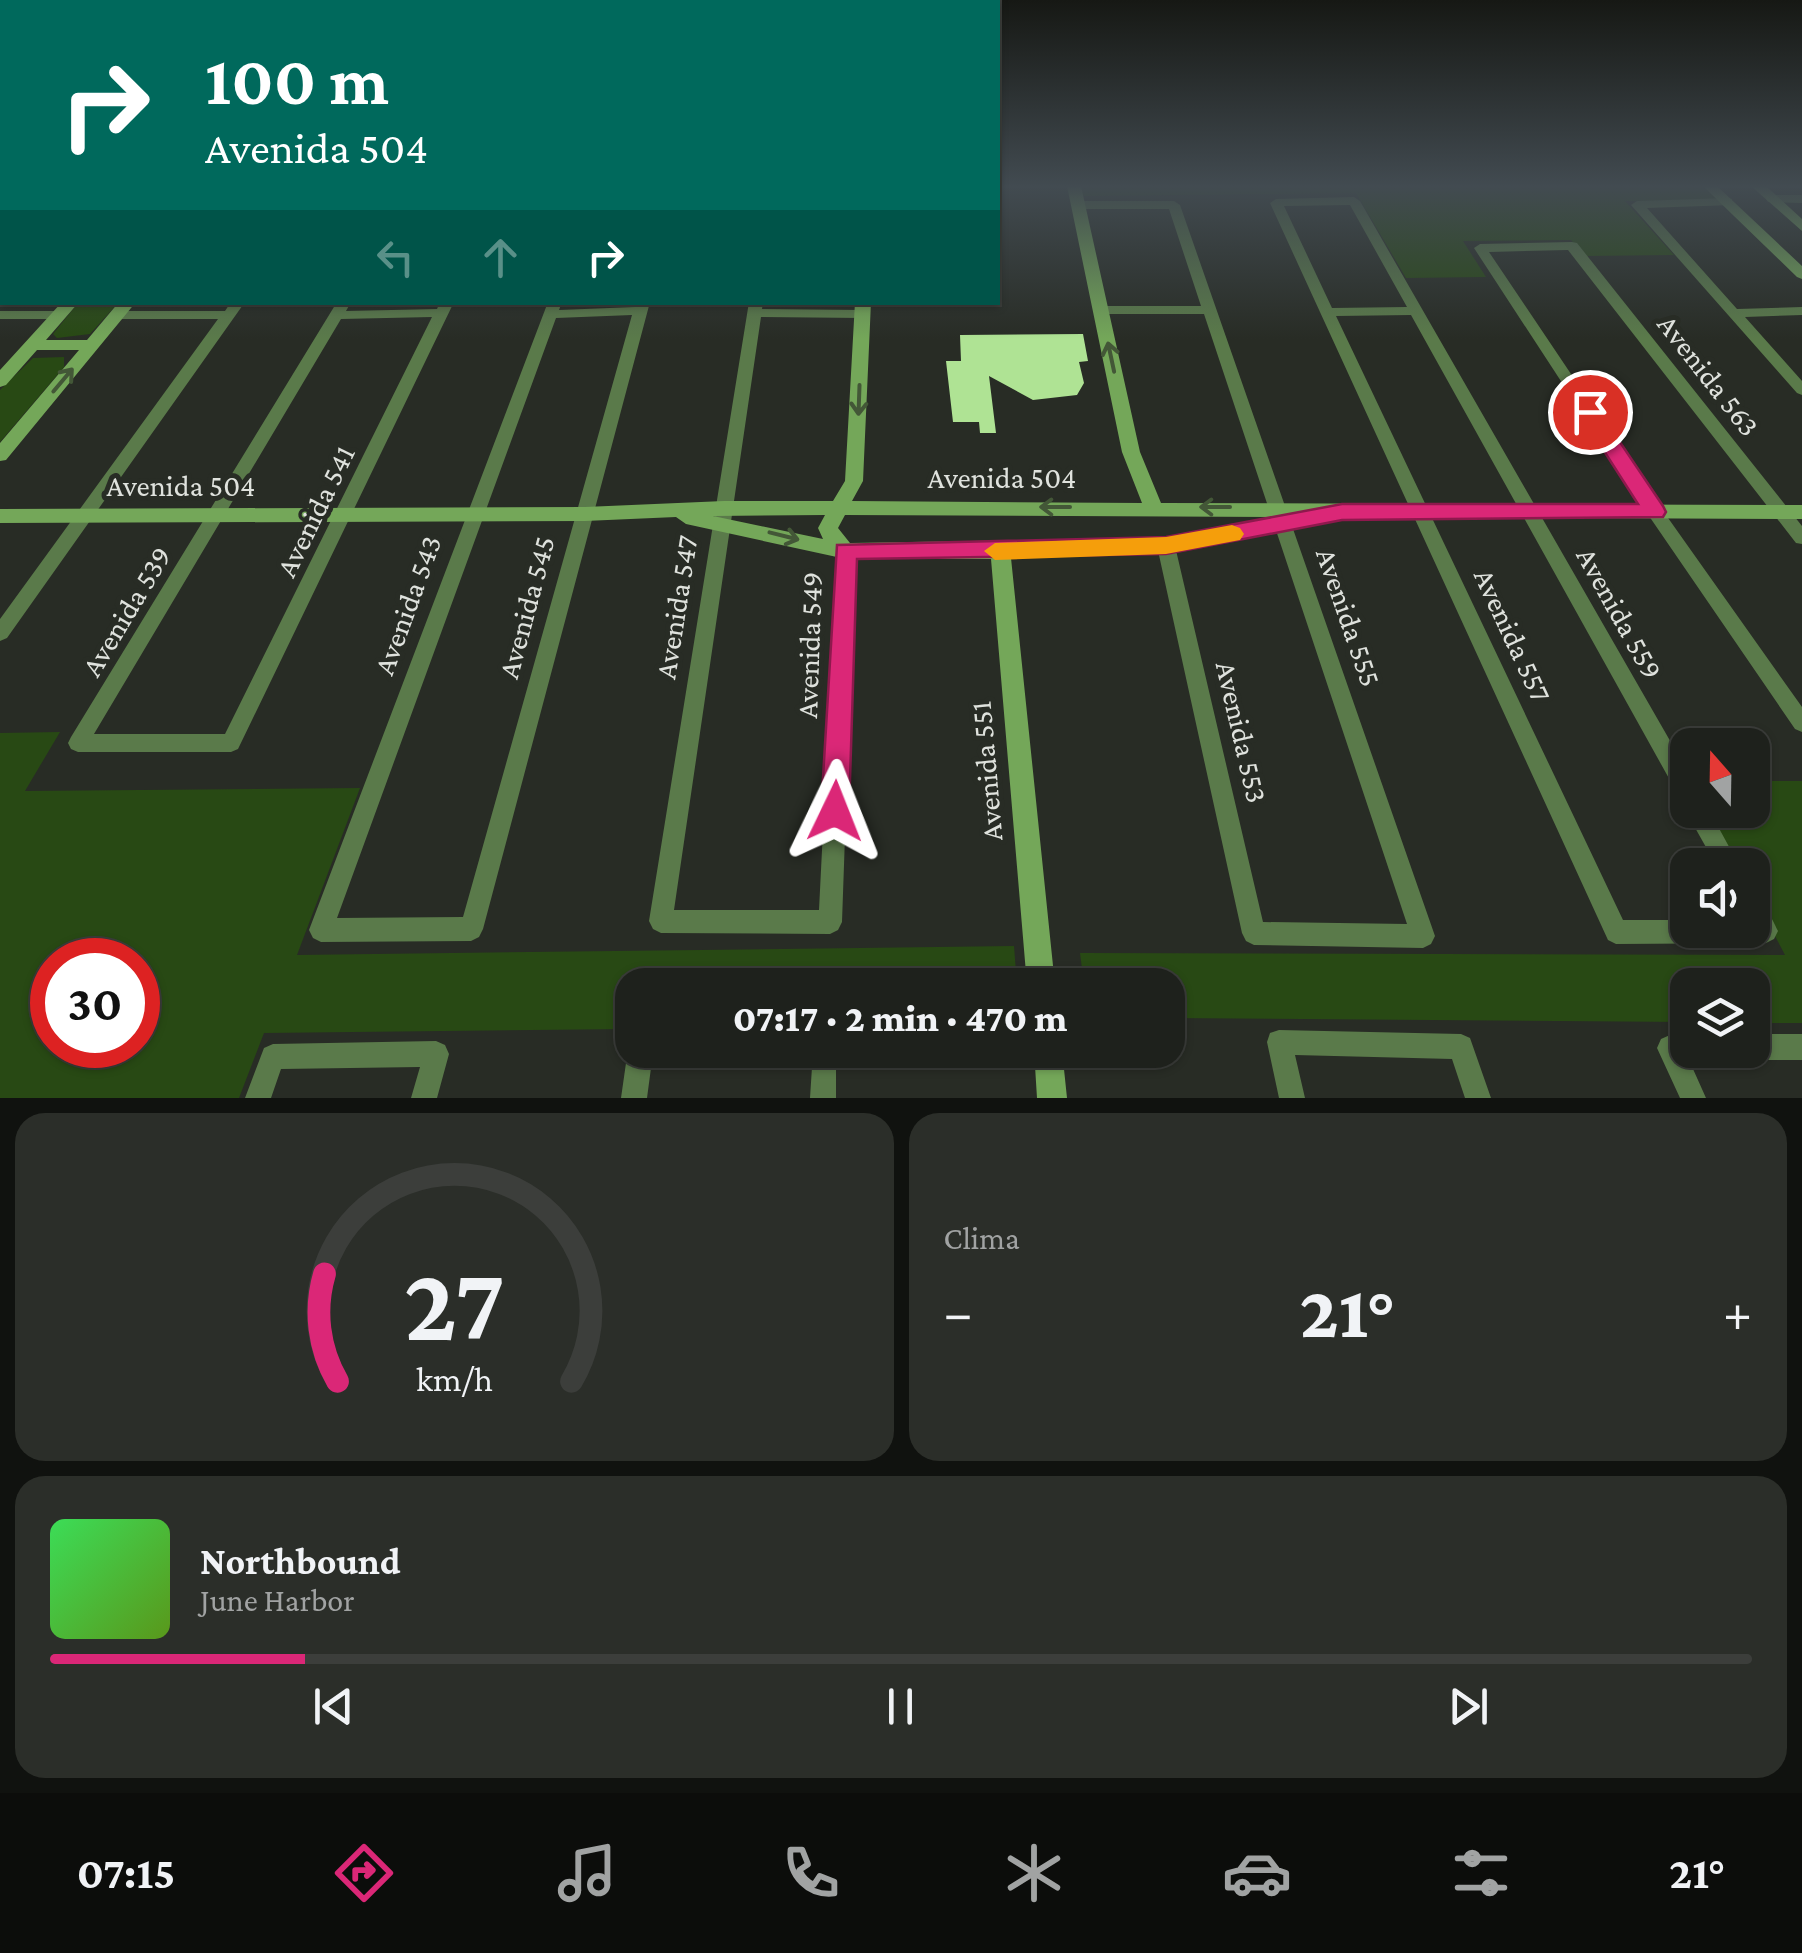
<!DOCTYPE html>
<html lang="es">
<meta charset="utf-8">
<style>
body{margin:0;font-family:"Crimson Pro",serif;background:#2b2e29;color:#f1f3f6;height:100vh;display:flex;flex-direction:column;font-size:38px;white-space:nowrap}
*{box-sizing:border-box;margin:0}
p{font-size:32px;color:#a1a3a3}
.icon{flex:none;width:55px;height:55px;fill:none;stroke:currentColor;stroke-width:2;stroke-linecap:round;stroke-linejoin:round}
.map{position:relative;height:1098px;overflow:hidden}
.side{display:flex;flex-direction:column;gap:15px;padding:15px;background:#10120f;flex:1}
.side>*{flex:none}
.banner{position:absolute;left:0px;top:0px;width:1000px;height:305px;box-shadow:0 2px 8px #0004,0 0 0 2px #3c3e3b;background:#00695c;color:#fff;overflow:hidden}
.needle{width:65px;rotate:340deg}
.buttons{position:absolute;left:1670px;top:728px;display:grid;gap:20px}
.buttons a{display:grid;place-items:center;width:100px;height:100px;border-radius:20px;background:#1e211c;box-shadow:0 2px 8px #0004,0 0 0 2px #3c3e3b;font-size:50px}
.speed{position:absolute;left:30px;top:938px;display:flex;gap:20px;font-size:50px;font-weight:700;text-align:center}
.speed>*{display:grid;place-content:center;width:130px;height:130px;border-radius:50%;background:#1e211c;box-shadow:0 2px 8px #0004,0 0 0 2px #3c3e3b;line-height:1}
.speed .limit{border:15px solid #d22;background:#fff;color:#111}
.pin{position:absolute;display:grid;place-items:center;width:85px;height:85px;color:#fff;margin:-42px;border:5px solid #fff;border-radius:50%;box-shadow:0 2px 10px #0007}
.me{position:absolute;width:110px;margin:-55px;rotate:2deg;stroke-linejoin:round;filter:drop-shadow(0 0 8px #0008)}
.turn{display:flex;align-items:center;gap:35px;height:210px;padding:0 40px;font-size:45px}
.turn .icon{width:130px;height:130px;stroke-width:2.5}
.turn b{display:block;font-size:70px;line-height:85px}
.lanes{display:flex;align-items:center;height:95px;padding:0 40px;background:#0003;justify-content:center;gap:50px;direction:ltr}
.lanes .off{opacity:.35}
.big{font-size:75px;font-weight:800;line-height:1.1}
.side .tile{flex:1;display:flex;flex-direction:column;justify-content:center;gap:15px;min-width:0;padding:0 35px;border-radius:30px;background:#2b2e29}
.side .dial{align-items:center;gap:0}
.dial svg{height:260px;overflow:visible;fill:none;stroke:#3c3e3b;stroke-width:7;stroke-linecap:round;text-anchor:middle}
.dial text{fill:#f1f3f6;stroke:none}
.song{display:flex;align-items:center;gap:30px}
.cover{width:120px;height:120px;border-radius:15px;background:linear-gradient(135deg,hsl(130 70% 55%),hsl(90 70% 35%))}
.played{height:10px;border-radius:5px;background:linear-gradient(90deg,#db2777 15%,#3c3e3b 15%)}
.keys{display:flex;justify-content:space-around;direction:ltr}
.heat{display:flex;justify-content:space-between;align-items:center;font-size:55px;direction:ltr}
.side .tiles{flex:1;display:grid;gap:15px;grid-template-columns:1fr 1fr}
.tile:last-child{grid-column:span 2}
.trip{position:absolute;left:615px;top:968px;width:570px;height:100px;border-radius:30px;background:#1e211c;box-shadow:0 2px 8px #0004,0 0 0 2px #3c3e3b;font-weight:800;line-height:100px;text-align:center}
.dock{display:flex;height:160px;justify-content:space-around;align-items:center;background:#0c0d0b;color:#a1a3a3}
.dock .icon{width:70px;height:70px}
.dock .active{color:#db2777}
.dock b{font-size:45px;color:#f1f3f6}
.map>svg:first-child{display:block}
.green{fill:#284914;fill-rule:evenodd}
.building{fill:#afe394}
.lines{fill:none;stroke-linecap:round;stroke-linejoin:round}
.street{fill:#5a7a4a;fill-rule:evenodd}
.secondary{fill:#74a759;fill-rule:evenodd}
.oneway{stroke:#435737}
.route{fill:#db2777;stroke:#8e194d;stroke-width:2.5}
.slow{fill:#f59e0b}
.labels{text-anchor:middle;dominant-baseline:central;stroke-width:10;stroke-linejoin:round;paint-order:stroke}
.street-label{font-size:30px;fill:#dfe2dd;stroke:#282c25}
</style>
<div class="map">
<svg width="1802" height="1098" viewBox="0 0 1802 1098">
<rect width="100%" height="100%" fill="#282c25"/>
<path class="green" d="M 1079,186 L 1704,186 L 1719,200 L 1625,201 L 1674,255 L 1585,256 L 1571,240 L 1463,241 L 1486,277 L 1406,278 L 1356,193 L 1081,196 Z
M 78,303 L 118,303 L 90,334 L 57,338 L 53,334 Z
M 64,357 L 64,367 L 0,442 L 0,390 L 33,358 Z
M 60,732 L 25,791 L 360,788 L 297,955 L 1014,946 L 1017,985 L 632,985 L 632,1029 L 264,1033 L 239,1098 L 0,1098 L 0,733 ZM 138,960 L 138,1045 L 52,1045 L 52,960 Z
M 1753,781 L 1802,781 L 1802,1023 L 1753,1023 L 1752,985 L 1688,985 L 1687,1022 L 1168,1018 L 1168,985 L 1084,985 L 1080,953 L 1785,955 L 1753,894 L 1752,865 L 1737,865 L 1706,810 L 1752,810 Z"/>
<path class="building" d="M 1083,334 L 1088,361 L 1079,362 L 1084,383 L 1077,395 L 1033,400 L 989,376 L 996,433 L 980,433 L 979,422 L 953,422 L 946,361 L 961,361 L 960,335 Z"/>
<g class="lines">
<path class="street" d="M 2,194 L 2,202 L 0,203 L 0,195 Z
M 1772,195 L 1802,195 L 1802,203 L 1768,202 L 1766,199 Z
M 1354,197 L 1360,201 L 1688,772 L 1688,802 L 1681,800 L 1411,315 L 1336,316 L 1623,920 L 1688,920 L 1688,930 L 1752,930 L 1752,897 C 1765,902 1772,919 1778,931 L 1774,939 L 1766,943 L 1616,944 L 1608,940 L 1270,203 L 1276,199 ZM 1350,205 L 1407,307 L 1332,308 L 1284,206 Z
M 1728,198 L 1732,199 L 1732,205 L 1647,208 L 1737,309 L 1802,307 L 1802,315 L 1745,317 L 1802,381 L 1802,395 L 1797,393 L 1631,205 L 1637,201 Z
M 1174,201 L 1180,205 L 1435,936 L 1431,944 L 1423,948 L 1254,945 L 1246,941 L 1242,933 L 1157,546 L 1166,539 L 1175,546 L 1263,922 L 1407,924 L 1204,314 L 1101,314 L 1094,310 L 1101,306 L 1201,306 L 1169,209 L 1078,209 L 1072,205 L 1078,201 Z
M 1572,242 L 1577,243 L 1802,526 L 1802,544 L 1796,543 L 1568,250 L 1489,252 L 1661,508 L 1802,707 L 1802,732 L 1795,729 L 1649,516 L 1474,248 L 1480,244 Z
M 2,261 L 2,271 L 0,272 L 0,262 Z
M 231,302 L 245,302 L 7,638 L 0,641 L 0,619 L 218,319 L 118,319 L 111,315 L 118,311 L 225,311 Z
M 337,302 L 351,302 L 346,311 L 437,309 L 440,302 L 454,302 L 238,749 L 231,752 L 78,752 L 71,749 L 68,743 L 71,737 ZM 432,317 L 225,734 L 94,734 L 341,319 Z
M 548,302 L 562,302 L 559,310 L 635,307 L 636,302 L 650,302 L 483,929 L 479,937 L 471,941 L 321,942 L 313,938 L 309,930 ZM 632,315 L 463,917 L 337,918 L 556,318 Z
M 749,302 L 763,302 L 762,309 L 863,310 L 870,314 L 863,318 L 761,317 L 674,910 L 819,910 L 837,551 L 840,546 L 852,546 L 855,551 L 842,922 L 838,930 L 830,934 L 661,933 L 653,929 L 649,921 Z
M 0,311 L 59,311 L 66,315 L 59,319 L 0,319 Z
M 1688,807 L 1688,810 L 1709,810 L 1739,865 L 1716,865 L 1689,817 L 1686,810 Z
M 1279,1030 L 1461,1034 L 1470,1038 L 1491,1098 L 1465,1098 L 1452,1059 L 1295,1055 L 1305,1098 L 1279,1098 L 1267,1042 L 1270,1033 Z
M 1752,1034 L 1802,1034 L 1802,1060 L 1752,1060 L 1743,1056 L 1741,1050 L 1752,1050 Z
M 1670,1035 L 1688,1035 L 1688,1050 L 1700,1050 L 1697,1057 L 1689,1060 L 1706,1098 L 1680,1098 L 1657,1048 L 1661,1039 Z
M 436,1041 L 445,1045 L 449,1054 L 437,1098 L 411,1098 L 420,1067 L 281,1069 L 271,1098 L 245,1098 L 264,1048 L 273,1044 Z
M 632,1047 L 632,1050 L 836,1050 L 836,1098 L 810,1098 L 812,1067 L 651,1068 L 647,1098 L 621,1098 L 627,1056 Z"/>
<path class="secondary" d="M 1067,186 L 1081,186 L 1140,452 L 1161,503 L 1802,505 L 1802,519 L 1330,517 L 1320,524 L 1166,554 L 1011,558 L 1055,985 L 1027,985 L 991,559 L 846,559 L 686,524 L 676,517 L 585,521 L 0,523 L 0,509 L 585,507 L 724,501 L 833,501 L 845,481 L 855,302 L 871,302 L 863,481 L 852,501 L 1142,503 L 1122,452 ZM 825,515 L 818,528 L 823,539 L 713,516 ZM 845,515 L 1281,517 L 1166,538 L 850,543 L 838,528 Z
M 1703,186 L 1717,186 L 1802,266 L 1802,279 L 1797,277 Z
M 1751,186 L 1766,186 L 1802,219 L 1802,231 Z
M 62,302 L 79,302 L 46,340 L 87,340 L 119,302 L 136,302 L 6,460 L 0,461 L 0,443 L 79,350 L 37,350 L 6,385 L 0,387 L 0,370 Z
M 1034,1050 L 1062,1050 L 1067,1098 L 1037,1098 Z"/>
</g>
<defs><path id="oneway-shaft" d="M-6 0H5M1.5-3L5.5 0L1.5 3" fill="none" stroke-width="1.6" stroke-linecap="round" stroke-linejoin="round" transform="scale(2.5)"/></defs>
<g class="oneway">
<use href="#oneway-shaft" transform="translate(1111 357) rotate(-102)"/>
<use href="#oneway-shaft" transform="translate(63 380) rotate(-50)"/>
<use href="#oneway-shaft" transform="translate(859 400) rotate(92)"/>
<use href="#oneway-shaft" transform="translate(1055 507) rotate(180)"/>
<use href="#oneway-shaft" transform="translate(1215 507) rotate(-180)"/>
<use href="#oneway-shaft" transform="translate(784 536) rotate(14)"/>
</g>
<linearGradient id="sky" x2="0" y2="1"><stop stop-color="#161814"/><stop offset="0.55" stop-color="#424b51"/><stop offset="1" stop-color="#424b51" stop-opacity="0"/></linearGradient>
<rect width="1802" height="339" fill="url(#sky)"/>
<path class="route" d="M 1590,406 L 1597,408 L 1663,506 L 1666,512 L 1663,517 L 1342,520 L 1166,554 L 857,559 L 849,811 L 845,820 L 835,824 L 825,820 L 821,811 L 837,545 L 1166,537 L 1342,504 L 1638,504 L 1579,412 Z"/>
<path class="slow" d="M 1232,525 L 1240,528 L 1244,534 L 1240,540 L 1166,554 L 995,560 L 984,551 L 995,543 L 1166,537 Z"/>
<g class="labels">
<g class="street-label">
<text transform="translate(1709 375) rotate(52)">Avenida 563</text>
<text x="1002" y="477">Avenida 504</text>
<text x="181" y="485">Avenida 504</text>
<text transform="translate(315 511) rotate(-64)">Avenida 541</text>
<text transform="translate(407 605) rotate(-70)">Avenida 543</text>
<text transform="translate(526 607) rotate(-75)">Avenida 545</text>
<text transform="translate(676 607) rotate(-81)">Avenida 547</text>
<text transform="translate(126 611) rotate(-59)">Avenida 539</text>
<text transform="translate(1620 613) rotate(61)">Avenida 559</text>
<text transform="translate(1349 617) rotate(71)">Avenida 555</text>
<text transform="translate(1513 635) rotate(65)">Avenida 557</text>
<text transform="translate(809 645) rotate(-88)">Avenida 549</text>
<text transform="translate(1242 732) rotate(77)">Avenida 553</text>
<text transform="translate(986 771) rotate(-95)">Avenida 551</text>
</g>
</g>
</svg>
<div class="buttons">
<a><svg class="needle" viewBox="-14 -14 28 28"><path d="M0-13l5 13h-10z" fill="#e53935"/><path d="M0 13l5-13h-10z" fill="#a1a3a3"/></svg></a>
<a><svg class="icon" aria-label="sound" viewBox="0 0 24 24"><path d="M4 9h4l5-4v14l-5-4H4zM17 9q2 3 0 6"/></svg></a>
<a><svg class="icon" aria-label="layers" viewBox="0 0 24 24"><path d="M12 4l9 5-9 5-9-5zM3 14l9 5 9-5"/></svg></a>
</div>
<div class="speed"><div class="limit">30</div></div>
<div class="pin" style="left:1590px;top:412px;background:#d93025"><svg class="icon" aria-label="arrive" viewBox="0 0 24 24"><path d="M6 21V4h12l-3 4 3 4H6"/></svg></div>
<svg class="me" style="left:835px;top:811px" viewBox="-20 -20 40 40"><path d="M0-17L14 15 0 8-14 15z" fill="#db2777" stroke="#fff" stroke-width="4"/></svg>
<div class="trip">07:17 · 2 min · 470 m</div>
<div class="banner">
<div class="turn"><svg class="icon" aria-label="right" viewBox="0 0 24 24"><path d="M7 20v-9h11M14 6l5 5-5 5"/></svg><div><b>100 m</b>Avenida 504</div></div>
<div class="lanes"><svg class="icon off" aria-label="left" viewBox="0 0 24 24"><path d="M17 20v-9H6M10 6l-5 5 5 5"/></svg><svg class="icon off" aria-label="ahead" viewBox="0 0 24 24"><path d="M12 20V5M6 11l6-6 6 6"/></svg><svg class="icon" aria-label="right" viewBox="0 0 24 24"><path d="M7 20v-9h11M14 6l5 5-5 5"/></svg></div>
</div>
</div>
<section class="side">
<div class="tiles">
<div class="tile dial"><svg viewBox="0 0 100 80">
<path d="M14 69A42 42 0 1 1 86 69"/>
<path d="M14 69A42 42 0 0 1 10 36" stroke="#db2777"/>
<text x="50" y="56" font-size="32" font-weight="700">27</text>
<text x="50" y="72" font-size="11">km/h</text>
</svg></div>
<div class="tile"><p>Clima</p>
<div class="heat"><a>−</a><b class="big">21°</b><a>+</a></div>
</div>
<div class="tile">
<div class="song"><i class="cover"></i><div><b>Northbound</b><p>June Harbor</p></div></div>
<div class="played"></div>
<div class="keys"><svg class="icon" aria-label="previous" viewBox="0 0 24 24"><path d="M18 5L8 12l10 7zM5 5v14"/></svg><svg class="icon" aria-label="pause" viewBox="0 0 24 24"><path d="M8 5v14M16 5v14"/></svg><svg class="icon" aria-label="next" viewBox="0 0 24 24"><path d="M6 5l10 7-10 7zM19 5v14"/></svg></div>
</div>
</div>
</section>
<nav class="dock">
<b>07:15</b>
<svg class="icon active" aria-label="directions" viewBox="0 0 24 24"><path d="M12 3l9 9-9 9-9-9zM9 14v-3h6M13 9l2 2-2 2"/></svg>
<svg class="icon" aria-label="music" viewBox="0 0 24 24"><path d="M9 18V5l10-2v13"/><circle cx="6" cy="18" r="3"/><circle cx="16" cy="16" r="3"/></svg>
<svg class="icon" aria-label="phone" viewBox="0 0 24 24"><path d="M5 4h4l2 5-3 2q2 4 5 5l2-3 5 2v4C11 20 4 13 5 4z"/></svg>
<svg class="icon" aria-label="climate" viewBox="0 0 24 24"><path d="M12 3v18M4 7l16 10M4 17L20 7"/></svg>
<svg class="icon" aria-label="car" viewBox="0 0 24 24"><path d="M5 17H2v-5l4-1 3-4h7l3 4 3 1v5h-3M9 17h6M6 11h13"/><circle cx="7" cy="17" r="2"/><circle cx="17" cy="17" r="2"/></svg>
<svg class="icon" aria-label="filters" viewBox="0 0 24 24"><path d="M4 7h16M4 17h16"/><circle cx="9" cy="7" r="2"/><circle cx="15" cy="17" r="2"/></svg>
<b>21°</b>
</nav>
